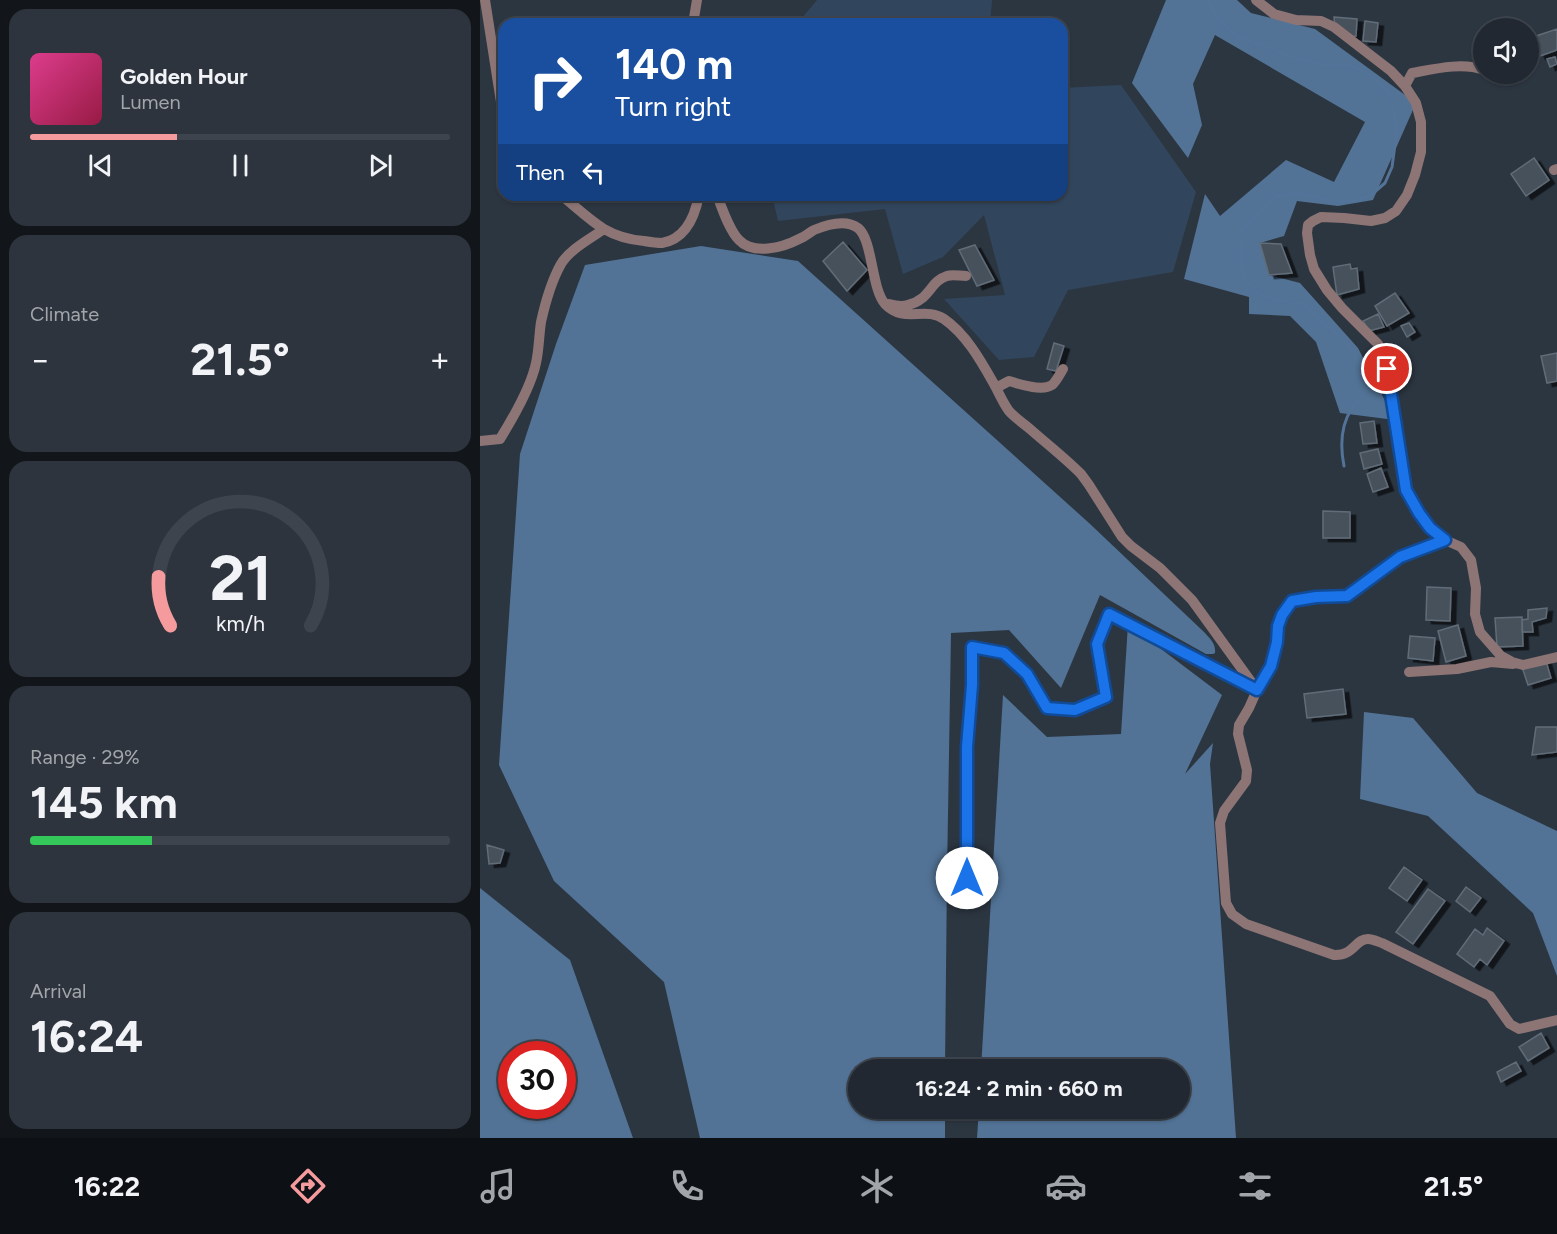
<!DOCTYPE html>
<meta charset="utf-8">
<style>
body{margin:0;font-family:Figtree,sans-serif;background:#2d343d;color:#f1f3f6;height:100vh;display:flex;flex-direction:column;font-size:22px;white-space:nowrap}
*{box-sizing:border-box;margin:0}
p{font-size:20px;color:#a2a6ab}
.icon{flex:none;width:33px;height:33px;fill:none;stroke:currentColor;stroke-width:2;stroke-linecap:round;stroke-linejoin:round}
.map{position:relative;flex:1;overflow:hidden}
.details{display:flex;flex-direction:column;gap:9px;padding:9px;background:#12161b;width:480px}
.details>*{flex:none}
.guide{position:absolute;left:18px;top:18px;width:570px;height:183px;border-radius:18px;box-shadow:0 2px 4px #0004,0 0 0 2px #3e444d;background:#1a4fa0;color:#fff;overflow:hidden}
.tools{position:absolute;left:993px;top:18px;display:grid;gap:12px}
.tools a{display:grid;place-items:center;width:66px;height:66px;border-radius:50%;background:#212831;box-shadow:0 2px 4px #0004,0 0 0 2px #3e444d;font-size:30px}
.speed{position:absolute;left:18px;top:1041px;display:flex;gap:12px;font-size:30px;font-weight:700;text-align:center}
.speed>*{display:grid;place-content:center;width:78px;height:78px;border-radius:50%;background:#212831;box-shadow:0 2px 4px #0004,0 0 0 2px #3e444d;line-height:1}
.speed .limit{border:9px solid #d22;background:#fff;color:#111}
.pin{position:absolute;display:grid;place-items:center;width:51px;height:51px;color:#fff;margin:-26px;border:3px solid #fff;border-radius:50%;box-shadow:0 2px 6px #0007}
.me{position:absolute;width:66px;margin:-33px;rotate:0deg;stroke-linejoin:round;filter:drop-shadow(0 0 4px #0008)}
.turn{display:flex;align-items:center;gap:21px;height:126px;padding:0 18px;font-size:27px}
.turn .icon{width:78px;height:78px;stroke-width:2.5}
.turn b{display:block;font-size:42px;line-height:51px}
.then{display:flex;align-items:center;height:57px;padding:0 18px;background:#0003;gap:12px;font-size:22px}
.big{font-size:45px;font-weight:700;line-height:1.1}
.details .card{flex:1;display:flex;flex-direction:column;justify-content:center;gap:9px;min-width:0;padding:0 21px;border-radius:18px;background:#2d343d}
.details .dial{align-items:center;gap:0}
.dial svg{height:156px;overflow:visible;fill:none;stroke:#3e444d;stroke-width:7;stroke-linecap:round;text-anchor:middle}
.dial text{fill:#f1f3f6;stroke:none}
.song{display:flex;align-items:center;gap:18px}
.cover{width:72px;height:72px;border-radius:9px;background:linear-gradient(135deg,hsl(330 70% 55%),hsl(340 70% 35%))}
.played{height:6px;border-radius:3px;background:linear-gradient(90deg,#f59b9e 35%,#3e444d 35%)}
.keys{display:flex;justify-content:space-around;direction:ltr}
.heat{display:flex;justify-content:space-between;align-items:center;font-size:33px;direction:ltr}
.charge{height:9px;border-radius:4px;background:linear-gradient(90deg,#34c759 29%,#3e444d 0)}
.trip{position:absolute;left:368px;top:1059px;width:342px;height:60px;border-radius:30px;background:#212831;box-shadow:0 2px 4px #0004,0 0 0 2px #3e444d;font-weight:700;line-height:60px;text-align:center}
.tabs{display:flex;height:96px;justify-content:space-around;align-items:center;background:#0d1014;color:#a2a6ab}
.tabs .icon{width:42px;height:42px}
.tabs .current{color:#f59b9e}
.tabs b{font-size:27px;color:#f1f3f6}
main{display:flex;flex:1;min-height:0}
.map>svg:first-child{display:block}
.green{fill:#31465d}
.forest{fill:#527396;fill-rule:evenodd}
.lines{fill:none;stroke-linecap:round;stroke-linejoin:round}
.stream{stroke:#537498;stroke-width:3}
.building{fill:#46515c;stroke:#616c78;stroke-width:1.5;filter:url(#shadow)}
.minor{stroke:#8d7575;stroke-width:10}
.route-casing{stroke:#114b97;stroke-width:15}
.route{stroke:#1a73e8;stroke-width:10}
</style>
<main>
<section class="details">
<div class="card">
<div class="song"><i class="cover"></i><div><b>Golden Hour</b><p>Lumen</p></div></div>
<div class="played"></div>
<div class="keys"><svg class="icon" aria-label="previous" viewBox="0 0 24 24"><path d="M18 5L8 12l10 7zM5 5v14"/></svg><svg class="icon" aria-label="pause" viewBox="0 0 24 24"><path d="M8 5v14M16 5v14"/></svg><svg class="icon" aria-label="next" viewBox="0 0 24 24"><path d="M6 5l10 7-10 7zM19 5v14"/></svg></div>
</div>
<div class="card"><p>Climate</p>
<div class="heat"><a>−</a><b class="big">21.5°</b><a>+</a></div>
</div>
<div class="card dial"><svg viewBox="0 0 100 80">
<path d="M14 69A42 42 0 1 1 86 69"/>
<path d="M14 69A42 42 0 0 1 8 44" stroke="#f59b9e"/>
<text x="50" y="56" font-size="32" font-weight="700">21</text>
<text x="50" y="72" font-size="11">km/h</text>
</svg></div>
<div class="card"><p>Range · 29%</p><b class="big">145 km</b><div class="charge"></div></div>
<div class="card"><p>Arrival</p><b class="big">16:24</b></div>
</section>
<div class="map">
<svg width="1077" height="1138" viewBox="0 0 1077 1138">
<defs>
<filter id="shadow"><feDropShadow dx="5.5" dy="3.5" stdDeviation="0" flood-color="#0009"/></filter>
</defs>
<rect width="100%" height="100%" fill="#2c3641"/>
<path class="green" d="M 337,0 L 512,0 L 510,24 L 317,24 Z
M 641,85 L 716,192 L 693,272 L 588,290 L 554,357 L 519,360 L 464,299 L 525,295 L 504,215 L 463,257 L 423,274 L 405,209 L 298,221 L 292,195 L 582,195 L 582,88 Z"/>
<path class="forest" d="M 686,0 L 757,0 L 771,13 L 835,29 L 936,103 L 893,200 L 858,206 L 817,201 L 804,236 L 780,243 L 789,275 L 820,283 L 878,348 L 915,420 L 860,413 L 836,342 L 810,316 L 769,314 L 769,297 L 704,279 L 725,194 L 740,216 L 806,160 L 854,182 L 885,122 L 735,35 L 713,84 L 722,125 L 708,158 L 652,83 Z
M 221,246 L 318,261 L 609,523 L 724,632 C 730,639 736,643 735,653 L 733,654 L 726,654 L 620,595 L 581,688 L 529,630 L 471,633 L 467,874 L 465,1069 L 378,1070 L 378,1108 L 465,1109 L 465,1138 L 220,1138 L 184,982 L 74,881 L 19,765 L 40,454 L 76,344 L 105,265 Z
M 648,624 L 742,695 L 705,774 L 733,743 L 730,764 L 756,1138 L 497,1138 L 499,1109 L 699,1108 L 699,1070 L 501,1069 L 523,695 L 567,737 L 641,734 Z
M 884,712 L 933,718 L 997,793 L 1077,831 L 1077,976 L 1053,913 L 948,816 L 880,799 Z
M 0,888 L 90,960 L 153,1138 L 0,1138 ZM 82,1054 L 82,1106 L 32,1106 L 32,1054 Z"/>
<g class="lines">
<path class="stream" d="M 728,0 L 739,20 L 757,36 L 815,58 L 846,65 L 869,64 L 891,75 L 908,92 L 915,116 L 916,137 L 912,167 L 905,183 L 891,195 L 875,201 L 849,200 L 818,193 L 796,196 L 774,217 L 762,232 L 761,260 L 763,277 L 777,293 L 802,301 L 823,304 L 840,321 L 853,330 L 871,348 L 881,367 L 888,389 C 883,395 876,401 872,408 C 861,425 860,446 864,466"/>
</g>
<path class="building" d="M 854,17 L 877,19 L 876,36 L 865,37 L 855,30 Z
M 885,21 L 898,23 L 896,42 L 883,41 Z
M 1077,29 L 1077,50 L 1060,56 L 1053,37 Z
M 1075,57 L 1077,64 L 1070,67 L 1067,59 Z
M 1054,158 L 1069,180 L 1046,196 L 1031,174 Z
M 363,242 L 387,270 L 367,291 L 343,261 Z
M 780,243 L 801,244 L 812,273 L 789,275 Z
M 495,245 L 514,280 L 497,286 L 479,250 Z
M 870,264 L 871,269 L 877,268 L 879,289 L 857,295 L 853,267 Z
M 915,293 L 929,313 L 907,326 L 895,306 Z
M 898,314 L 904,327 L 889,331 L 883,321 Z
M 929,323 L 935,332 L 927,337 L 921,326 Z
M 574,343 L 584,346 L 576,371 L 567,369 Z
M 1077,353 L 1077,381 L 1067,383 L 1061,356 Z
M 894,421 L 897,443 L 883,444 L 880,423 Z
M 898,449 L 902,464 L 884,469 L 880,453 Z
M 901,468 L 908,487 L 893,492 L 887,474 Z
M 843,511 L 870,512 L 870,538 L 843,538 Z
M 947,587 L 971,588 L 970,621 L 946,620 Z
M 1067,608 L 1066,618 L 1052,622 L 1053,632 L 1042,632 L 1042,620 L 1048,619 L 1048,610 Z
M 1042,617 L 1043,646 L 1017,647 L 1015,618 Z
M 978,625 L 986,656 L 966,662 L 958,631 Z
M 930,636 L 955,638 L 953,661 L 928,658 Z
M 1065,658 L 1071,678 L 1048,685 L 1041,664 Z
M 863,689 L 866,714 L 827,718 L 824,694 Z
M 1056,727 L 1077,727 L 1077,752 L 1052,755 Z
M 7,845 L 24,850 L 20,863 L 9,864 Z
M 924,867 L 942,880 L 927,901 L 909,888 Z
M 986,887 L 1001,898 L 990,912 L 976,901 Z
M 948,889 L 965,901 L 933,944 L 916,932 Z
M 1007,928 L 1024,941 L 1007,965 L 1000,959 L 994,967 L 977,954 L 995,929 L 1003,935 Z
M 1061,1033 L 1069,1048 L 1048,1061 L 1039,1047 Z
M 1036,1062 L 1041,1071 L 1021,1082 L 1017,1072 Z"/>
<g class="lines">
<path class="minor" d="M 5,0 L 24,121
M 776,0 L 794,14 L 816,20 L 841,21 L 854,27 L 911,71 L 925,86 L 936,103 L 941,122 L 941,152 L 935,175 L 927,195 L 916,211 L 905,218 L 891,221 L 864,218 L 841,217 L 833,221 L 828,225 L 827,233 L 830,255 L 834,269 L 847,290 L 862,308 L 898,344 L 907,368 L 926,490 L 939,513 L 950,528 L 965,540 L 981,547 L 991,560 L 996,588 L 995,614 L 1000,632 L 1021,656 L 1032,662 L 1043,665 L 1077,657
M 213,24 L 217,0
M 925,86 L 932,73 C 954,69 982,62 1004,70
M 1074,170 L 1077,169
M 81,195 C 95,206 109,220 124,229 C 136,236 151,240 164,241 C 170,242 176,243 182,243 C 206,239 215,216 219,195
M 237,195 C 242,208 249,230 259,240 C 273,255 302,248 319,239 C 324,237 329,233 334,230 C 346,225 366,219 378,228 C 393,240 391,288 405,304 C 424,324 445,306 464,319 C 486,334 501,361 514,384 C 519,393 523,403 529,411 C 535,418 543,423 550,429 C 567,444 585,458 601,474 L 609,485 L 642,537 L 651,546 L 680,568 L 712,600 L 777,690 L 769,708 L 759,725 L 758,734 L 767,770 L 766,781 L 744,811 L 740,823 L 746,903 L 752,914 L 766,924 L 854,955 C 874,956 875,939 888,939 C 893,939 898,942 902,943 L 1010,996 L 1030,1024 L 1039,1029 L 1077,1020
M 409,304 C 416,306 422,307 428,305 C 450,300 450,281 467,276 C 472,274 480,276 486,276
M 516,388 L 529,381 C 539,384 562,392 572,385 C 576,382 580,374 583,369
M 0,441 L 20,439 C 33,418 51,387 56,363 C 59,350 59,335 61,322 C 65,304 72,280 81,264 C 90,249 110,239 124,229
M 929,672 L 977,669 L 1011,662 L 1033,664
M 487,878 L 487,747 L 492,685 L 492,647 L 524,653 L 547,674 L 567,708 L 595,710 L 625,697 L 617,644 L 629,614 L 777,690 L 791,666 L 797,642 L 799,626 L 802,615 L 812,601 L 835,597 L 867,596 L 920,557 L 965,540"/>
</g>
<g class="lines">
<defs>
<path id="route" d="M 487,878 L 487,747 L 492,685 L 492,647 L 524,653 L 547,674 L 567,708 L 595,710 L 626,697 L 617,644 L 629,614 L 777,690 L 791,666 L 797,642 L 798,626 L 802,615 L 812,601 L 836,597 L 867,596 L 920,557 L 965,540 L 950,528 L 939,513 L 926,490 L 907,369"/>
</defs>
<use href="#route" class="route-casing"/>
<use href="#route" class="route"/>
</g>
</svg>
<div class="tools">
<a><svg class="icon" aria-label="sound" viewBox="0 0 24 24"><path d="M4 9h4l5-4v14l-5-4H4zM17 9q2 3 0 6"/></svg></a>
</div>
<div class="speed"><div class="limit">30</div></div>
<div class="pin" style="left:907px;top:369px;background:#d93025"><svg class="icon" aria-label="arrive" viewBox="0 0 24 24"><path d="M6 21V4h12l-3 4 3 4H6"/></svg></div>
<svg class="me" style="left:487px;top:878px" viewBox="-20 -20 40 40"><circle r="19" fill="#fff"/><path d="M0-13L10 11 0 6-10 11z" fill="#1a73e8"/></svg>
<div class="trip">16:24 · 2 min · 660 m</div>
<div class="guide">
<div class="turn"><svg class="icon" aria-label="right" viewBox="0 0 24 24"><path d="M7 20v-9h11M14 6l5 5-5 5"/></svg><div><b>140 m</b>Turn right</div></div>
<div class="then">Then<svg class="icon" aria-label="left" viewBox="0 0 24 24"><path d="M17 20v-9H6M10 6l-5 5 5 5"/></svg></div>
</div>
</div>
</main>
<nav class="tabs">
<b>16:22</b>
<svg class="icon current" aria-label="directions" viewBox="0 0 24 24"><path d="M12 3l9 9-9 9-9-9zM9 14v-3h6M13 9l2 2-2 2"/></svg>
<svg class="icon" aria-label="music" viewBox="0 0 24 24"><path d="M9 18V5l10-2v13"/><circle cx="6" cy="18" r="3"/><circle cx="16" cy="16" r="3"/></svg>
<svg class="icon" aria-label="phone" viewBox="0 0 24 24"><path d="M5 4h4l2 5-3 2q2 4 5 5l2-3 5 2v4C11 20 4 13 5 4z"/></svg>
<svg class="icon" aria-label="climate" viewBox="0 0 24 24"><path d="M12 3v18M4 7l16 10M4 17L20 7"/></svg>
<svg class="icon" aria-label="car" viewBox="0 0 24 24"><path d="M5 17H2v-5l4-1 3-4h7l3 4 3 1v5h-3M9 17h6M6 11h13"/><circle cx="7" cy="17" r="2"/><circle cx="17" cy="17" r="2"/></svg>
<svg class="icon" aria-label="filters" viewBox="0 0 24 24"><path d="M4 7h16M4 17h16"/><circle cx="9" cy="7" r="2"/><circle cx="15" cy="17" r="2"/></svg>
<b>21.5°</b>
</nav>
